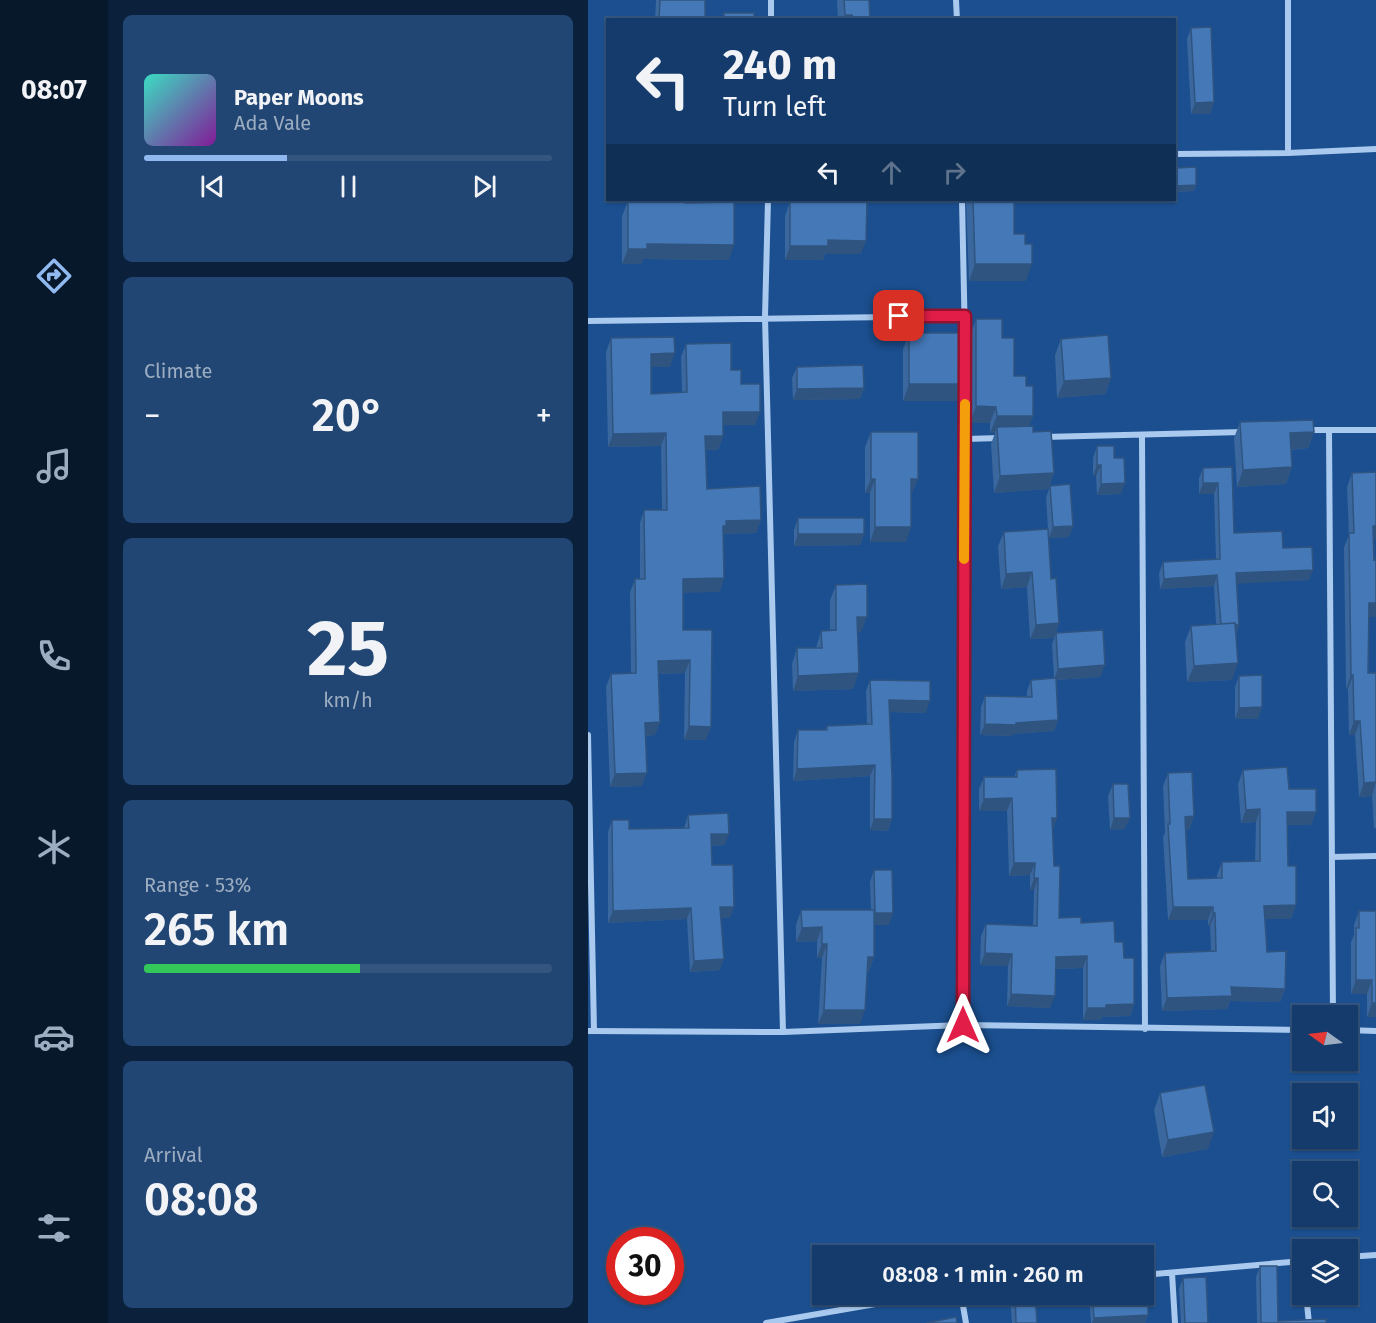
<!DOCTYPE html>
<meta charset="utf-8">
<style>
body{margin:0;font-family:"Fira Sans",sans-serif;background:#214673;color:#f1f3f6;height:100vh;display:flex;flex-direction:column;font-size:22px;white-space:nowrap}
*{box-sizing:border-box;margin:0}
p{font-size:20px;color:#9dadc1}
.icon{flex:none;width:33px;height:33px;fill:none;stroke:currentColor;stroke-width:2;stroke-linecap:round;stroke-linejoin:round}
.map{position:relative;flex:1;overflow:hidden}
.panel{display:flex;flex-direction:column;gap:15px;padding:15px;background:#0b203b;width:480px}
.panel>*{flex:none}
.hud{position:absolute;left:18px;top:18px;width:570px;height:183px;border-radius:0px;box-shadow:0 2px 4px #0004,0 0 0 2px #33557e;background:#143b6b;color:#f1f3f6;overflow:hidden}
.needle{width:39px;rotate:284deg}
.tools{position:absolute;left:704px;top:1005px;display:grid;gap:12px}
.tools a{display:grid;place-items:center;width:66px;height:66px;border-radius:0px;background:#143b6b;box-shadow:0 2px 4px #0004,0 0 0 2px #33557e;font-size:30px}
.speed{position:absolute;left:18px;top:1227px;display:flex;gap:12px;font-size:30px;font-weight:700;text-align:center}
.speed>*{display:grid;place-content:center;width:78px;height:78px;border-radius:50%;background:#143b6b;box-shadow:0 2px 4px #0004,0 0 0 2px #33557e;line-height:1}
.speed .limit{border:9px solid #d22;background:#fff;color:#111}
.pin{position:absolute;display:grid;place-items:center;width:51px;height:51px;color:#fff;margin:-26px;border-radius:12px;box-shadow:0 3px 9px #0006}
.me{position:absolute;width:66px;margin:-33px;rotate:0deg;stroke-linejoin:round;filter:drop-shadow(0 0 4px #0008)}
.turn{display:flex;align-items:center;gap:21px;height:126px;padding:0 18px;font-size:27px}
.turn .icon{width:78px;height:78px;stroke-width:2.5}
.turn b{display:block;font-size:42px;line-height:51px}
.lanes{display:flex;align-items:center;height:57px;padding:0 18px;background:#0003;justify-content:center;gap:30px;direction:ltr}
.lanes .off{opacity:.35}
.big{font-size:45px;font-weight:600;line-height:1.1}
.panel .card{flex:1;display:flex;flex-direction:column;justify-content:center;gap:9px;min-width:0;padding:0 21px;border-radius:9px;background:#214673}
.panel .dial{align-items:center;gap:0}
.dial b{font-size:78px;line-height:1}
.song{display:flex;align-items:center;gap:18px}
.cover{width:72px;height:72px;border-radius:9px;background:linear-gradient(135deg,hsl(170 70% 55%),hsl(290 70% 35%))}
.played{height:6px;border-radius:3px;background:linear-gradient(90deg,#90b9f0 35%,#33557e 35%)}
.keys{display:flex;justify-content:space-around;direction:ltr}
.heat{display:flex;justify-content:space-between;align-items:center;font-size:33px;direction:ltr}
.charge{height:9px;border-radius:4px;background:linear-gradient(90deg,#34c759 53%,#33557e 0)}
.trip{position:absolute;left:224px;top:1245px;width:342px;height:60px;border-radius:0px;background:#143b6b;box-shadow:0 2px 4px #0004,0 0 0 2px #33557e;font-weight:600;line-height:60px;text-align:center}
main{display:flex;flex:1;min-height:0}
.tabs{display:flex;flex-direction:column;width:108px;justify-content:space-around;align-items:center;background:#08182b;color:#9dadc1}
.tabs .icon{width:42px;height:42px}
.tabs .current{color:#90b9f0}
.tabs b{font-size:27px;color:#f1f3f6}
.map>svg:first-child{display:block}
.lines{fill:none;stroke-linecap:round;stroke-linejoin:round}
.street{stroke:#a9c9ee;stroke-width:6}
.wall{fill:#3a679d}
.shaded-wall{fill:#305480}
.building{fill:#4478b7;stroke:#305480;stroke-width:1.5}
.route-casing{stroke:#92132f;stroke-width:15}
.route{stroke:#e11d48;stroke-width:10}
.slow{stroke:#f59e0b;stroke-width:10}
</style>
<main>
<nav class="tabs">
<b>08:07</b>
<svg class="icon current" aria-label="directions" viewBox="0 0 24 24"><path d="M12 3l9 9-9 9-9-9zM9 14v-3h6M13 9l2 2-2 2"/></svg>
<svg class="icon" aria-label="music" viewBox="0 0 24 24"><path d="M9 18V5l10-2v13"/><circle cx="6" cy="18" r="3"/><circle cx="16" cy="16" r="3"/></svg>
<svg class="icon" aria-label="phone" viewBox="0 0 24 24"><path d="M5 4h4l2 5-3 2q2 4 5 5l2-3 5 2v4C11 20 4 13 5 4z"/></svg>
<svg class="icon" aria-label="climate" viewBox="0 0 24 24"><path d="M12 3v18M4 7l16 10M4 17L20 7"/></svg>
<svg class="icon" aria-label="car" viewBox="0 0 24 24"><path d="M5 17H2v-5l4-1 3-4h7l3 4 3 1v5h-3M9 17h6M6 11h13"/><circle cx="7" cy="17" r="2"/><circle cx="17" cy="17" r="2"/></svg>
<svg class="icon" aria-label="filters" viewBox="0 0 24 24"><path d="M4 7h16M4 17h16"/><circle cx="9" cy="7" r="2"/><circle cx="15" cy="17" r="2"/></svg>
</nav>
<section class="panel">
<div class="card">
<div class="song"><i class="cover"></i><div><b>Paper Moons</b><p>Ada Vale</p></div></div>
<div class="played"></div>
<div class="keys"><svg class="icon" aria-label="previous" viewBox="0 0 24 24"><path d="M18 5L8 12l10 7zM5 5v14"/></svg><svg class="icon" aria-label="pause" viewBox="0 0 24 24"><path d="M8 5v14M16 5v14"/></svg><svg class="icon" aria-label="next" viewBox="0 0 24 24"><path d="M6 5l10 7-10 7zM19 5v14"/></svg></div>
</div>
<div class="card"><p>Climate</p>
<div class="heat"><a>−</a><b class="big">20°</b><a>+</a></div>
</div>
<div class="card dial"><b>25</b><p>km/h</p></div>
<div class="card"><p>Range · 53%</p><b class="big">265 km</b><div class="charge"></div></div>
<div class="card"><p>Arrival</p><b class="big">08:08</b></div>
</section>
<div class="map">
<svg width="788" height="1323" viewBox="0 0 788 1323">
<rect width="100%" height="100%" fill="#1b4f8f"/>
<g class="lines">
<path class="street" d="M 368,0 L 369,20
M 183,20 L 183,0
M 700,153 L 700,0
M 586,154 L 700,153 L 788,149
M 180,200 L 177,317 L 195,1032
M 374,200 L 377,341
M 0,321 L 377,316
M 720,430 L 788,430
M 741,430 L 745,1016
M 554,435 L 557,1029
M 456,437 L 655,432
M 377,439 L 413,438
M 0,735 L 6,1031
M 744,857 L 788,856
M 374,1025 L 377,378
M 759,1030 L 788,1031
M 0,1031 L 195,1032 L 374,1025 L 714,1030
M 759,1257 L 788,1255
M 584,1273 L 587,1323
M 555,1275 L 714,1261
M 373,1294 L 378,1323
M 718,1294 L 721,1323
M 178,1323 L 345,1294"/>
</g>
<path class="wall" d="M 68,0 L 117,0 L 117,20 L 67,20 Z
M 249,0 L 281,0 L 282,20 L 250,20 Z
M 603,28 L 626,102 L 622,114 L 603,114 L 599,39 Z
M 588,168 L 608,185 L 606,191 L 586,192 L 586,171 Z
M 68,200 L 97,200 L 97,203 L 141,260 L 55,259 L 53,264 L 34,264 L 34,216 L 40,201 L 68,201 Z
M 219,200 L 279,200 L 273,254 L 237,254 L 235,260 L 197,260 L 197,216 L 202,202 L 219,202 Z
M 378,200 L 426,200 L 426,234 L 438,281 L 381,281 Z
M 388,319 L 414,338 L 426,376 L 438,386 L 445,416 L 441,426 L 466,473 L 460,489 L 406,493 L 403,444 L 407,433 L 402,433 L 402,423 L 382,423 L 382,336 Z
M 321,333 L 371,401 L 315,401 L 315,349 Z
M 23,338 L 82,367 L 63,367 L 63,394 L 94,393 L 93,357 L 98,344 L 143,370 L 153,384 L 167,425 L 135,425 L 135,436 L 130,450 L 117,450 L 119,489 L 173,520 L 168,533 L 135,534 L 132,592 L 95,592 L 95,630 L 118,740 L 96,740 L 97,673 L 71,674 L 67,735 L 57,736 L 54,786 L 22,787 L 18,687 L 23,674 L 43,673 L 42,592 L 47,579 L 52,579 L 52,523 L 56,510 L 74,510 L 73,446 L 20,447 L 18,352 Z
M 473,339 L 523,378 L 517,394 L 469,398 L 467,355 Z
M 209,367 L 276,388 L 272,399 L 205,400 L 204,378 Z
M 652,422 L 726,432 L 720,448 L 703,450 L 704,467 L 698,484 L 649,487 L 646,438 Z
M 283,432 L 324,493 L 323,493 L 318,542 L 282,542 L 282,493 L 277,493 L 277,447 Z
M 509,446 L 526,458 L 533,494 L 509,495 L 508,476 L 505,476 L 505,458 Z
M 644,467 L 646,533 L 695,548 L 721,580 L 649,583 L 651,625 L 648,634 L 644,680 L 599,682 L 597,642 L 603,626 L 628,624 L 626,586 L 572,589 L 571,573 L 575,562 L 628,559 L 626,494 L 611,494 L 611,478 L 615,468 Z
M 788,472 L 788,539 L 785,539 L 786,560 L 788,559 L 788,617 L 781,617 L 780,673 L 788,673 L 788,828 L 786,828 L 784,796 L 771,797 L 767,735 L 761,735 L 760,689 L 758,689 L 756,547 L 761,535 L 759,487 L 764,473 Z
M 462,486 L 485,526 L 481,537 L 461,538 L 463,579 L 471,623 L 466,638 L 442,639 L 439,587 L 413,589 L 410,546 L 416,532 L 460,529 L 458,497 Z
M 210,518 L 276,534 L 272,545 L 206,546 L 206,530 Z
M 248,585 L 273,632 L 269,632 L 265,689 L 205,691 L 204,664 L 209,648 L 228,648 L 233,631 L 242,630 L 242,600 Z
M 468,633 L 512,677 L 468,680 L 470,720 L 466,731 L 425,734 L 424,736 L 392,735 L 393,707 L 397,696 L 439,697 L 439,691 L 443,680 L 466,678 L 464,644 Z
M 651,676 L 670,719 L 647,719 L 647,687 Z
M 282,680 L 338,713 L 301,712 L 304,819 L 300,831 L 282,830 L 282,776 L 205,781 L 206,742 L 210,730 L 237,730 L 239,726 L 279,724 L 278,691 Z
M 429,770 L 464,830 L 466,866 L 471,918 L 493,923 L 527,942 L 536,958 L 546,1004 L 542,1016 L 514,1017 L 513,1020 L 495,1020 L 495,968 L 468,969 L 462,1008 L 419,1006 L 420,966 L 392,965 L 393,936 L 398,924 L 445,926 L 446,890 L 442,890 L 442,875 L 421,876 L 419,811 L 391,811 L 391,789 L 396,777 L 426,777 Z
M 655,770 L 701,789 L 728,812 L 723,825 L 699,825 L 700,866 L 708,905 L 703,919 L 677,919 L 679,952 L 697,989 L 692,1002 L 642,1001 L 639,1009 L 574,1011 L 572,966 L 577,953 L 623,951 L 622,926 L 620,926 L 620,920 L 580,920 L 575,837 L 577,833 L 575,786 L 580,773 L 606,816 L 601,830 L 598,830 L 600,879 L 629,878 L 629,875 L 634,862 L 667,861 L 668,822 L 653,823 L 650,784 Z
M 525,784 L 537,829 L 522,830 L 520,796 Z
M 100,815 L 137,845 L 124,846 L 124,865 L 142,918 L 133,918 L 132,970 L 102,972 L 99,919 L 20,923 L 20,832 L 24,820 L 41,829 L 96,828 Z
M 286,870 L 301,925 L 286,925 L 286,957 L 281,971 L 279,971 L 272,1024 L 230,1024 L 234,958 L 229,958 L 229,941 L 208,942 L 208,925 L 213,910 L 283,910 L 282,882 Z
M 771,911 L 788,911 L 788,1017 L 779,1017 L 779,994 L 763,994 L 763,942 L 766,935 L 766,925 Z
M 572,1093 L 620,1149 L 574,1157 L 566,1110 Z
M 672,1266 L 690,1321 L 738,1323 L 669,1323 L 668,1277 Z
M 595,1278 L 620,1323 L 593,1323 L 591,1289 Z
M 424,1294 L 447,1294 L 449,1323 L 424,1323 L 422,1298 Z
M 501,1294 L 555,1294 L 560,1315 L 557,1323 L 503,1323 Z"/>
<path class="shaded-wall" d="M 257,15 L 264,15 L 263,20 L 255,20 Z
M 626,102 L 622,114 L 603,114 L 607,103 Z
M 608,185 L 606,191 L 586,192 L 588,186 Z
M 240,240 L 278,241 L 273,254 L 237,254 L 235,260 L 197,260 L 202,246 Z
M 59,244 L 146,245 L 141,260 L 55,259 L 53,264 L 34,264 L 40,249 Z
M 387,264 L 444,264 L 438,281 L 381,281 Z
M 87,353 L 82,367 L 58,367 L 63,354 Z
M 523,378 L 517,394 L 469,398 L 476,381 Z
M 321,384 L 377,384 L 371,401 L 315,401 Z
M 276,388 L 272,399 L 205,400 L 209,389 Z
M 388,406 L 408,407 L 402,423 L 382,423 Z
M 135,412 L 172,412 L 167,425 L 130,425 Z
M 409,416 L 445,416 L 439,432 L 409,427 L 407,433 L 402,433 Z
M 726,432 L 720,448 L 696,450 L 702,433 Z
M 78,433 L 73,446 L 20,447 L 25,434 Z
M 117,436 L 135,436 L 130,450 L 112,450 Z
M 509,465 L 513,465 L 508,476 L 505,476 Z
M 704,467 L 698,484 L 649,487 L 655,470 Z
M 466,473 L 460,489 L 406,493 L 412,476 Z
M 283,479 L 287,479 L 282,493 L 277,493 Z
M 323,479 L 330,479 L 324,493 L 318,493 Z
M 537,483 L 533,494 L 509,495 L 513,484 Z
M 615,483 L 630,483 L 626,494 L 611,494 Z
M 173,520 L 168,533 L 135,534 L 135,526 L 138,521 Z
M 485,526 L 481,537 L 461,538 L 465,527 Z
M 785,526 L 788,526 L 788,539 L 780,540 Z
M 287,527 L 323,527 L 318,542 L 282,542 Z
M 210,534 L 276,534 L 272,545 L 206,546 Z
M 725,570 L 721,580 L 644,584 L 648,573 Z
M 444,572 L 439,587 L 413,589 L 418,574 Z
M 629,575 L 626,586 L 572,589 L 576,579 Z
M 136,578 L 132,592 L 90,593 L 95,579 Z
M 781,603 L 788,603 L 788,617 L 776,617 Z
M 269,617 L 279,617 L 273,632 L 263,632 Z
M 471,623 L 466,638 L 442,639 L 448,625 Z
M 651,625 L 647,635 L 633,626 Z
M 102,660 L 97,673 L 66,674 L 70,661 Z
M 650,663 L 644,680 L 599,682 L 606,666 Z
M 517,665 L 512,677 L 466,680 L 470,669 Z
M 271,673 L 265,689 L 205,691 L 210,676 Z
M 763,675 L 765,675 L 760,689 L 758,689 Z
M 301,700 L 342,701 L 338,713 L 296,712 Z
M 674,707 L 670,719 L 647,719 L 651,708 Z
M 470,720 L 466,731 L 425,734 L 424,736 L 392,735 L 397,724 Z
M 766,721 L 772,721 L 767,735 L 761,735 Z
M 72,722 L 67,735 L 52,736 L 57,723 Z
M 101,726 L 123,727 L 118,740 L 96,740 Z
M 287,765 L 282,776 L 205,781 L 209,769 Z
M 59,773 L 54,786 L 22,787 L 27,774 Z
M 788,782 L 784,796 L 771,797 L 776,783 Z
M 424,798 L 419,811 L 391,811 L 396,799 Z
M 672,809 L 668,822 L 653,823 L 658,810 Z
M 699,812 L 728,812 L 723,825 L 694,825 Z
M 606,816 L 601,830 L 592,830 L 597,817 Z
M 464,818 L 469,818 L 465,830 Z
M 526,818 L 542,818 L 537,829 L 522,830 Z
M 286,819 L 304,819 L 300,831 L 282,830 Z
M 123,834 L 141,834 L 137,845 L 119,846 Z
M 426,863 L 447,863 L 442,875 L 421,876 Z
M 446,878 L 450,878 L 446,890 L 442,890 Z
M 708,905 L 703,919 L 671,919 L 676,906 Z
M 132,907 L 146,907 L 142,918 L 128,918 Z
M 585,907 L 625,907 L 620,920 L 580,920 Z
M 103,908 L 99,919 L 20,923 L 25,911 Z
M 287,913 L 305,913 L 301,925 L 283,925 Z
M 625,913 L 627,913 L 622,926 L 620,926 Z
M 234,927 L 229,941 L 208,942 L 214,928 Z
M 234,944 L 239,944 L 234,958 L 229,958 Z
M 397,953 L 424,954 L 420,966 L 392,965 Z
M 499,956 L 495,968 L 464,969 L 468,957 Z
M 280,957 L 286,957 L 281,971 L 275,971 Z
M 136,959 L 132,970 L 102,972 L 106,961 Z
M 768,980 L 784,980 L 779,994 L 763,994 Z
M 643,987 L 697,989 L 692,1002 L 642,1001 L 639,1009 L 574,1011 L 579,998 Z
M 423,994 L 467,996 L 462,1008 L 419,1006 Z
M 784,1003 L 788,1003 L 788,1017 L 779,1017 Z
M 546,1004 L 542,1016 L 514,1017 L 513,1020 L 495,1020 L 499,1008 L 518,1005 Z
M 236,1010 L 277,1010 L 272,1024 L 230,1024 Z
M 626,1132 L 620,1149 L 574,1157 L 580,1140 Z
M 560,1315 L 557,1323 L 504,1323 L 506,1318 Z"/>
<path class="building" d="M 72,0 L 117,0 L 117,20 L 71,20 Z
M 256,0 L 281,0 L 282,20 L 265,20 L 264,15 L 257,15 Z
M 136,13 L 166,13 L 166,20 L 136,20 Z
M 623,27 L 626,102 L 607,103 L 603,28 Z
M 608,167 L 608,185 L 588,186 L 588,168 Z
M 73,200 L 97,200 L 97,203 L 146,202 L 146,245 L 59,244 L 59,249 L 40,249 L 40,201 L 73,202 Z
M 225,200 L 279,200 L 278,241 L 240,240 L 240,246 L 202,246 L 202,202 L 225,202 Z
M 385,200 L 426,200 L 426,234 L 437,234 L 437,244 L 444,244 L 444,264 L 387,264 Z
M 388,319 L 414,319 L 414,338 L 426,338 L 426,376 L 438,376 L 438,386 L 445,386 L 445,416 L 409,416 L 408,407 L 388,406 Z
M 321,333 L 378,333 L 377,384 L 321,384 Z
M 520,335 L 523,378 L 476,381 L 473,339 Z
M 86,337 L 87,353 L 63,354 L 63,394 L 99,392 L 98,344 L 143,343 L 143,370 L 153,370 L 153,384 L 172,384 L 172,412 L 135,412 L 135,436 L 117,436 L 119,489 L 172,486 L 173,520 L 138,521 L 138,526 L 135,526 L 136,578 L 95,579 L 95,630 L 124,630 L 123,727 L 101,726 L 102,660 L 70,661 L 72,722 L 57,723 L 59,773 L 27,774 L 23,674 L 48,673 L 47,579 L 57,579 L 56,510 L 79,510 L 78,433 L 25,434 L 23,338 Z
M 275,365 L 276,388 L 209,389 L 209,367 Z
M 725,420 L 726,432 L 702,433 L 704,467 L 655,470 L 652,422 Z
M 445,426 L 445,432 L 463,431 L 466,473 L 412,476 L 409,427 Z
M 283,432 L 330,432 L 330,479 L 323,479 L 323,527 L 287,527 L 287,479 L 283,479 Z
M 509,446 L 526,446 L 526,458 L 536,458 L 537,483 L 513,484 L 513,465 L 509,465 Z
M 644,467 L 646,533 L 694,531 L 695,548 L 724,547 L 725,570 L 648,573 L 651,625 L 647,625 L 647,623 L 633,624 L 629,575 L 576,579 L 575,562 L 632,559 L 630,483 L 615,483 L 615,468 Z
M 788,472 L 788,526 L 785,526 L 786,560 L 788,559 L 788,603 L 781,603 L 780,673 L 788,673 L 788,782 L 776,783 L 772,721 L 766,721 L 765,675 L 763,675 L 761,533 L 766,533 L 764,473 Z
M 482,484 L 485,526 L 465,527 L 462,486 Z
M 210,518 L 276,518 L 276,534 L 210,534 Z
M 460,529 L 463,579 L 468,578 L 471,623 L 448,625 L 444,572 L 418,574 L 416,532 Z
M 279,584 L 279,617 L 269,617 L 271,673 L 210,676 L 209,648 L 234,648 L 233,631 L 248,630 L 248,585 Z
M 647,623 L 650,663 L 606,666 L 603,626 Z
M 515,630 L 517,665 L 470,669 L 468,633 Z
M 674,675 L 674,707 L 651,708 L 651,676 Z
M 468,678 L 470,720 L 428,723 L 428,725 L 397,724 L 397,696 L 444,697 L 443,680 Z
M 282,680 L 342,681 L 342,701 L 301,700 L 304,777 L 304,819 L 286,819 L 287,765 L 209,769 L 210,730 L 239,730 L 239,726 L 284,724 Z
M 699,767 L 701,789 L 728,789 L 728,812 L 699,812 L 700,866 L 708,866 L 708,905 L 676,906 L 679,952 L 698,951 L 697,989 L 643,987 L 644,996 L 579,998 L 577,953 L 628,951 L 627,913 L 625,913 L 625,907 L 585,907 L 580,824 L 582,824 L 580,773 L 604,772 L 606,816 L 597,817 L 600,879 L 634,878 L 634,862 L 672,861 L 672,809 L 658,810 L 655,770 Z
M 468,769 L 469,818 L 464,818 L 466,866 L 472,866 L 471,918 L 493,917 L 493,923 L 526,921 L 527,942 L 535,942 L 536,958 L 546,958 L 546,1004 L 518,1005 L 518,1008 L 499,1008 L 499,956 L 468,957 L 467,996 L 423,994 L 424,954 L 397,953 L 398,924 L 449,926 L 450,878 L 446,878 L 447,863 L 426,863 L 424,798 L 396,799 L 396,777 L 429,777 L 429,770 Z
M 525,784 L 540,784 L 542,818 L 526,818 Z
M 140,813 L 141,834 L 123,834 L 124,865 L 145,865 L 146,907 L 132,907 L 136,959 L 106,961 L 103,908 L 25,911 L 24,820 L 41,820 L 41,829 L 101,828 L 100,815 Z
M 286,870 L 304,870 L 305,913 L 287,913 Z
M 213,910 L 286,910 L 286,957 L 280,957 L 277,1010 L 236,1010 L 239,944 L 234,944 L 234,927 L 214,928 Z
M 771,911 L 788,911 L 788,1003 L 784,1003 L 784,980 L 768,980 L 768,928 L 771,928 Z
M 617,1085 L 626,1132 L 580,1140 L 572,1093 Z
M 672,1266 L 689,1266 L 690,1321 L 738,1319 L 738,1323 L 673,1323 Z
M 618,1277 L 620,1323 L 597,1323 L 595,1278 Z
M 555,1293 L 560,1293 L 560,1315 L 506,1318 L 504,1294 L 555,1294 Z
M 427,1294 L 447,1294 L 449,1323 L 428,1323 Z
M 368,1317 L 369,1323 L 338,1323 Z"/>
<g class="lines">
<defs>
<path id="route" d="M 311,316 L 377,316 L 375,1025"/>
</defs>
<use href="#route" class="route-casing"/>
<use href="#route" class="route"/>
<path class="slow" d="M 376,559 L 377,404"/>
</g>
</svg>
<div class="tools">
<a><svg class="needle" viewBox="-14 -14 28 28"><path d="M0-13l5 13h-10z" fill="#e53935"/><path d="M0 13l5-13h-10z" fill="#9dadc1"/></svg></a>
<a><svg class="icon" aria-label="sound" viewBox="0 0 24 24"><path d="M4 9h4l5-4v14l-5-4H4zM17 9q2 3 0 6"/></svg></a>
<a><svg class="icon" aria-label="search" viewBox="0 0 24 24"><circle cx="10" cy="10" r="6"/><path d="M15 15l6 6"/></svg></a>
<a><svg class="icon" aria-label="layers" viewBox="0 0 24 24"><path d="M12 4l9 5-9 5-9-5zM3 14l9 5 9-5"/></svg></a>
</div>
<div class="speed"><div class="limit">30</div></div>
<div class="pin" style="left:311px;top:316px;background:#d93025"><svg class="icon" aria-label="arrive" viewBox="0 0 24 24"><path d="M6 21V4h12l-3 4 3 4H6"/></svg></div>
<svg class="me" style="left:375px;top:1025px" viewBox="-20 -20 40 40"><path d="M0-17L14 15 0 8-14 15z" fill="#e11d48" stroke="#fff" stroke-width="4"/></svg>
<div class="trip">08:08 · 1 min · 260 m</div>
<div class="hud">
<div class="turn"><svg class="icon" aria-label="left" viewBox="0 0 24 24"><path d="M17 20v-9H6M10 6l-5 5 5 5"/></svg><div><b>240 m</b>Turn left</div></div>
<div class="lanes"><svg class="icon" aria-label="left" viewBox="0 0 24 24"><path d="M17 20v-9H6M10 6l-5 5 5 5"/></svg><svg class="icon off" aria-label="ahead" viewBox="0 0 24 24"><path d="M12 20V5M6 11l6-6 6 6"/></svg><svg class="icon off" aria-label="right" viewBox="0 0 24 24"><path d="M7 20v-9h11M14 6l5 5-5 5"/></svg></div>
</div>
</div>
</main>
